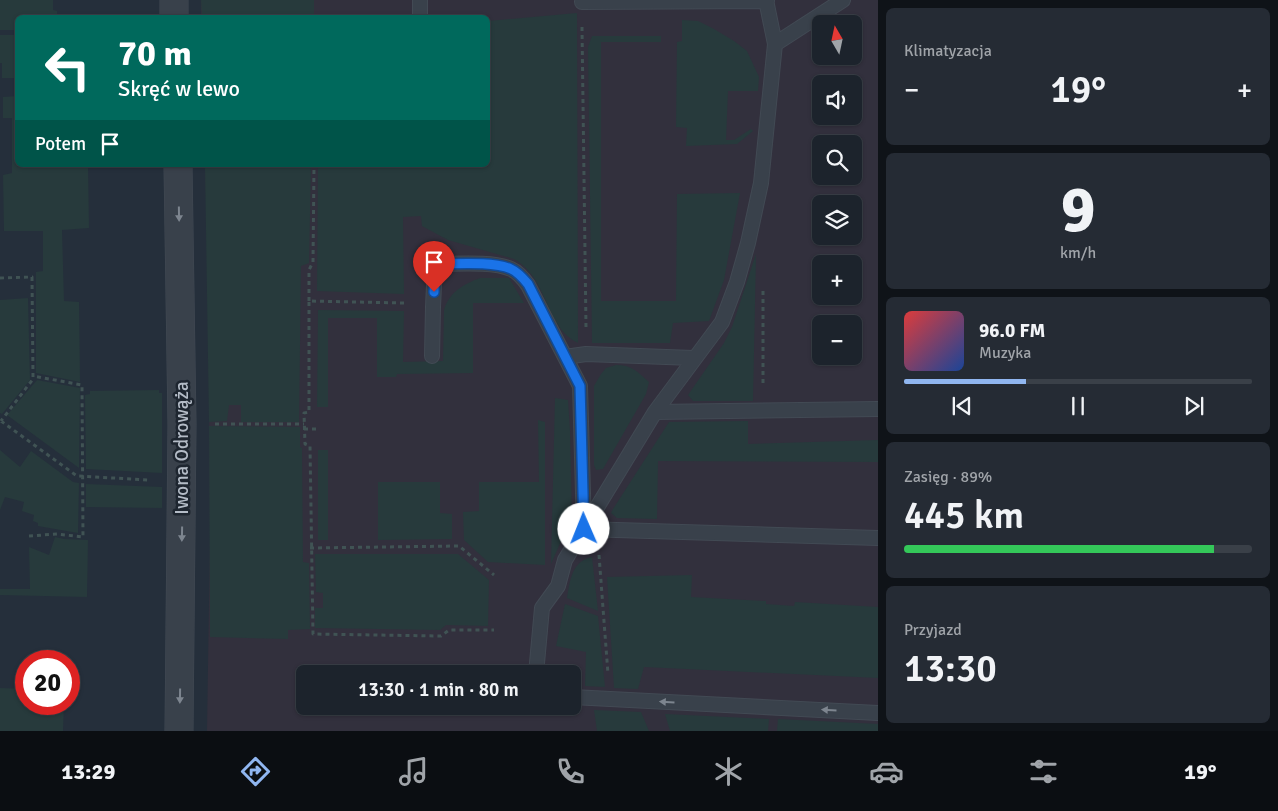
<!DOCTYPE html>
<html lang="pl">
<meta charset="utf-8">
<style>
body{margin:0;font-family:Signika,sans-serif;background:#252b34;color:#f1f3f6;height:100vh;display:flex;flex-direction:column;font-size:19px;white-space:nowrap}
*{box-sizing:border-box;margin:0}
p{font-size:16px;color:#a0a4a9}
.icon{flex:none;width:28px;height:28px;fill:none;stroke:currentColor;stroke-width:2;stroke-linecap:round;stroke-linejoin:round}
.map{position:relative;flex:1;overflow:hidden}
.drawer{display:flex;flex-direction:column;gap:8px;padding:8px;background:#0f1318;width:400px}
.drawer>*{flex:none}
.guide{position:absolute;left:15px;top:15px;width:475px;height:152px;border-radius:8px;box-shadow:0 1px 4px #0004,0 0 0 1px #3a4048;background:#00695c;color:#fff;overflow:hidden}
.needle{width:32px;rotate:351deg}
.fabs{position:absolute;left:812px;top:15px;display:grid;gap:10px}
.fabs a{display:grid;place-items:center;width:50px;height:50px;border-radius:8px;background:#1c232c;box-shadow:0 1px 4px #0004,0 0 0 1px #3a4048;font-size:25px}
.speed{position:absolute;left:15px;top:650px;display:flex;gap:10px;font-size:25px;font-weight:700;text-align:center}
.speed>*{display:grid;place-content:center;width:65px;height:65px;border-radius:50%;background:#1c232c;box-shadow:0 1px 4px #0004,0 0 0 1px #3a4048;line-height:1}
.speed .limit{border:8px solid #d22;background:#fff;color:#111}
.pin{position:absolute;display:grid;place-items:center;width:42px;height:42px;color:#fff;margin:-51px -21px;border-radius:50% 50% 50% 0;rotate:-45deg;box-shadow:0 0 5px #0007}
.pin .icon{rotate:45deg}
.me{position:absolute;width:55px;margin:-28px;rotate:359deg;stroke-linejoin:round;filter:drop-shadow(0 0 4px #0008)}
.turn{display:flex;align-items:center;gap:18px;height:105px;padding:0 20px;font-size:22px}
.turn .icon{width:65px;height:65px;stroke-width:2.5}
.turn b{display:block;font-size:35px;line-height:42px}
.then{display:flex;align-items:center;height:48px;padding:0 20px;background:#0003;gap:10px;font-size:19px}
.big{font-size:38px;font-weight:600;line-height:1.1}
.drawer .tile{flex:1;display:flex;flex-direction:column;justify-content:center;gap:8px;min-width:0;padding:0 18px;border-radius:8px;background:#252b34}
.drawer .dial{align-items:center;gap:0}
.dial b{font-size:65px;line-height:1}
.song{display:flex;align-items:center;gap:15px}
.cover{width:60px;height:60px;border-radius:8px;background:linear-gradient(135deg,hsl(0 70% 55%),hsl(220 70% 35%))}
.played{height:5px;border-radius:2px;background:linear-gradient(90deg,#90b6f0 35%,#3a4048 35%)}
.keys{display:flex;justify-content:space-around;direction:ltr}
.heat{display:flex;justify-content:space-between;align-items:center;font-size:28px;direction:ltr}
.charge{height:8px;border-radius:4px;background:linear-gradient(90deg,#34c759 89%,#3a4048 0)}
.trip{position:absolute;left:296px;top:665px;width:285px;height:50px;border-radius:8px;background:#1c232c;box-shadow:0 1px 4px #0004,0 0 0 1px #3a4048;font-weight:600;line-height:50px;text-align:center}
.tab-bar{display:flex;height:80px;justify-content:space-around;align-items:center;background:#0b0e12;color:#a0a4a9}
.tab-bar .icon{width:35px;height:35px}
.tab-bar .current{color:#90b6f0}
.tab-bar b{font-size:22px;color:#f1f3f6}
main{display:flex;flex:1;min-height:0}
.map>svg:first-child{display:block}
.medical{fill:#32303d;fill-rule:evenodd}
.green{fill:#273a3c}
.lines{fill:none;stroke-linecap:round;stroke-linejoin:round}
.lane-casing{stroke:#424a54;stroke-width:16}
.street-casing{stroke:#424a54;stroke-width:29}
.path{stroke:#405354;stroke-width:3;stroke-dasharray:4 4;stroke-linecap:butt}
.lane{stroke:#39414b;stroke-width:14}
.street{stroke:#39414b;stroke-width:28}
.oneway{fill:#7d858f}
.route-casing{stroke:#114b97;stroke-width:12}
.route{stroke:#1a73e8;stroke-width:9}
.labels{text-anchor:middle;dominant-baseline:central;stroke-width:5;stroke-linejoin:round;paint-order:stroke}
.street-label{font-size:19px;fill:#b4bcc7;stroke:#1e2630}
</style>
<main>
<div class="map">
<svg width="878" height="731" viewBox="0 0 878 731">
<rect width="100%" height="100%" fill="#252f3b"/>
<path class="medical" d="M 201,0 L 878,0 L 878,731 L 207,731 L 210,535 L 208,268 L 205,165 L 488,165 L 488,18 L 201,17 ZM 821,24 L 854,24 L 854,56 L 821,56 ZM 821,84 L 854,84 L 854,116 L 821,116 ZM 821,144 L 854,144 L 854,176 L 821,176 ZM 821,204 L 854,204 L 854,236 L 821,236 ZM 821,264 L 854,264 L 854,296 L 821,296 ZM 821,324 L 854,324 L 854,356 L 821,356 ZM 305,674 L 572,674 L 572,706 L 305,706 Z"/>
<path class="green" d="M 0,0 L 53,0 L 53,10 L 57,11 L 57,17 L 18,18 L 17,30 L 0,30 Z
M 201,0 L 314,0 L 314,17 L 202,17 Z
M 577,13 L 578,343 C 545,328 548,277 514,259 L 448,240 L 422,226 L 421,216 L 403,217 L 404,294 L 317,291 L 318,165 L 488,165 L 488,21 Z
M 682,20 L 698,21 L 714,29 L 734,41 L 747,51 L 759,77 L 758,91 L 728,91 L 726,140 L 734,140 L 751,129 L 753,131 L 737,144 L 686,146 L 687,128 L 676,127 L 677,42 L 682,41 Z
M 0,35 L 17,35 L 17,78 L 2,78 L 2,63 L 0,63 Z
M 592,36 L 661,36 L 661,42 L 601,42 L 601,301 L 676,301 L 677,194 L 740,193 L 724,280 L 709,321 L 673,323 L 670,343 L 592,343 L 588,47 Z
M 17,96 L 18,165 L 88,165 L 89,228 L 62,230 L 64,301 L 79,302 L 80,382 L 36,373 L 36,272 L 43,271 L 43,231 L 4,231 L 3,175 L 12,173 L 12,118 L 3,118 L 3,97 Z
M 205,165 L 311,165 L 309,263 L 301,266 L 299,422 L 241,422 L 241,405 L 229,405 L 227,421 L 209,422 Z
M 756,254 L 753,401 L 693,401 L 688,395 L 724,343 L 732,327 Z
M 480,278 L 509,278 L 524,303 L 473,303 L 473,373 L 397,374 L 396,377 L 377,377 L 377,318 L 328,318 L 328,407 L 317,407 L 318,310 L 404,311 L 403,362 L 443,361 L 444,310 C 449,292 464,284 480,278 Z
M 28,298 L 30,380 L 2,414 L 0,413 L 0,300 Z
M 616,365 C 632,365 638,372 649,382 L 646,394 L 603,469 L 596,470 L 594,465 L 594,386 L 601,374 L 606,368 Z
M 37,380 L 80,388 L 79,468 L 7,415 Z
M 159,390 L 159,393 L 162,393 L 162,473 L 86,469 L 85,395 L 90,394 L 90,391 Z
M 555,398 L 568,400 L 570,431 L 572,516 L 551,564 Z
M 538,420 L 545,422 L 545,565 L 488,562 L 464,540 L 463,512 L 479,511 L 479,482 L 539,482 Z
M 748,421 L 748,444 L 878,440 L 878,462 L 658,461 L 657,519 L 617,518 L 611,513 L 613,509 L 669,422 Z
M 209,426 L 300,427 L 300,447 L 302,448 L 303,562 L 309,563 L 310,629 L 288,630 L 288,639 L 210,637 Z
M 0,450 L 20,467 L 31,451 L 73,482 L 79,483 L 78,533 L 38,526 L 38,523 L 33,521 L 34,515 L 22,511 L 24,502 L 5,497 L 0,510 Z
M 318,450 L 328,450 L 328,540 L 318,540 Z
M 378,482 L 440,482 L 440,513 L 452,514 L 452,539 L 378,540 Z
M 86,484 L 162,487 L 162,508 L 86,507 Z
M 55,537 L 64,539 L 88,540 L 87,597 L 0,595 L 0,589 L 30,589 L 29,547 L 49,555 Z
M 315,554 L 458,554 L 489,580 L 488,626 L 446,625 L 440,630 L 315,628 L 315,608 L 323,608 L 323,593 L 316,592 Z
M 592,557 L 598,611 L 567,598 C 570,580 572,561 592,557 Z
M 692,575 L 691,597 L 766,601 L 766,604 L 794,606 L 795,602 L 878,607 L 878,678 L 644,667 L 638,689 L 614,688 L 607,577 Z
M 565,604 L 598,616 L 605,687 L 585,686 L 586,652 L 556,646 Z
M 0,688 L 26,689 L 26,704 L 64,704 L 63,731 L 0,731 Z
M 594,710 L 641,712 L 649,731 L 597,731 Z
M 665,714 L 769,719 L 768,731 L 670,731 Z
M 778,719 L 878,724 L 878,731 L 777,731 Z"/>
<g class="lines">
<defs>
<path id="lane" d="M 420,0 L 420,18
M 766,0 L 775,44
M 582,2 L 767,1
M 432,356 L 433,307 L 435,264 C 456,264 493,261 511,269 C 518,272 523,278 528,285 L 580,386 L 584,529 L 878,538
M 565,357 L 586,354 L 693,358
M 655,412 L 878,409
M 536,674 L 542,608 L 558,586 L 565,560 L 655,412 L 722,322 L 737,282 L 748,243 L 761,183 L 775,44 L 843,0
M 572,697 L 878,713"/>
<path id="street" d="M 174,0 L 174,18
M 178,165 L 182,424 L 179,731"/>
</defs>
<use href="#lane" class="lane-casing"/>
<use href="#street" class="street-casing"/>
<path class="path" d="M 582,27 L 586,328
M 0,278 L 32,277 L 33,376 L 33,379 L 1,421
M 763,291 L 763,385
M 309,301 L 309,270 L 313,262 L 314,165
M 404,303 L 309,301 L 309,412 L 304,413 L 305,444 L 310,446 L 313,634 L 441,636 L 449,630 L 494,630
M 1,421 L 77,476 L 149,480
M 215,424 L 304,424
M 304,429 L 317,429
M 29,536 L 57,534 L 83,537 L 82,385 L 33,376
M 310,548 L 459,546 L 494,575
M 599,555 L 608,674"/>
<use href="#lane" class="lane"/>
<use href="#street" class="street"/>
</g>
<defs><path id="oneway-solid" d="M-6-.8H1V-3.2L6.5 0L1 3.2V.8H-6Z" transform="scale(1.25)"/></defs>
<g class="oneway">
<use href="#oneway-solid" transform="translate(179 214) rotate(89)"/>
<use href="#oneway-solid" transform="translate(182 534) rotate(91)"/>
<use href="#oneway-solid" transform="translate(180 696) rotate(91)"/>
<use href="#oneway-solid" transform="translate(667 702) rotate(-177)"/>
<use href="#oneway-solid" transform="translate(829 710) rotate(-177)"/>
</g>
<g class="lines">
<defs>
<path id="route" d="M 434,292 L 435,264 C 456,264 493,261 511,269 C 518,272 523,278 528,284 L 580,386 L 584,529"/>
</defs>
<use href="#route" class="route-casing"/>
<use href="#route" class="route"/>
</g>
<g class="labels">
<g class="street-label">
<text transform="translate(182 448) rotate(-90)">Iwona Odrowąża</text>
</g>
</g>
</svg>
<div class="fabs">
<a><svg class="needle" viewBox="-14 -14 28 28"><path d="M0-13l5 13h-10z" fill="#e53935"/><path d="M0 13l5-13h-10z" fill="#a0a4a9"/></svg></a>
<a><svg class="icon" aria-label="sound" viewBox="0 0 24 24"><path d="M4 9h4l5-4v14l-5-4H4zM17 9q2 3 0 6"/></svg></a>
<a><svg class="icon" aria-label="search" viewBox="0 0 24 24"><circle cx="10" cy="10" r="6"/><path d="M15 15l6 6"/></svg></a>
<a><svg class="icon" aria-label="layers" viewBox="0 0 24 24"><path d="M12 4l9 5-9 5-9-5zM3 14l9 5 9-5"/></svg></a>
<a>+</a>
<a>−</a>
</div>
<div class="speed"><div class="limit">20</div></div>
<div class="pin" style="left:434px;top:292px;background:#d93025"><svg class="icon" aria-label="arrive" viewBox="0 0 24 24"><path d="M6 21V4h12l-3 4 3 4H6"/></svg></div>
<svg class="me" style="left:584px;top:529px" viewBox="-20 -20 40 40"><circle r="19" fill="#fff"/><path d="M0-13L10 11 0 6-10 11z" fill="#1a73e8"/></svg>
<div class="trip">13:30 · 1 min · 80 m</div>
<div class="guide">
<div class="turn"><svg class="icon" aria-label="left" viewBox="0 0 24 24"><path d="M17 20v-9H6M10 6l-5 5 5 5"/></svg><div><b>70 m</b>Skręć w lewo</div></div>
<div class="then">Potem<svg class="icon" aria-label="arrive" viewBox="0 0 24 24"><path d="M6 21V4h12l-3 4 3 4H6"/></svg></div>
</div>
</div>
<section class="drawer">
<div class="tile"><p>Klimatyzacja</p>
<div class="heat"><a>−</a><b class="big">19°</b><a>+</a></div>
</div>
<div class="tile dial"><b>9</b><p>km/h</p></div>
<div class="tile">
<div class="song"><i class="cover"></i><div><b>96.0 FM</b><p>Muzyka</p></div></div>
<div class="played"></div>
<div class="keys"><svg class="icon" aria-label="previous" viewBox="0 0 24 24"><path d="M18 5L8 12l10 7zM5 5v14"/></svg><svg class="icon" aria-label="pause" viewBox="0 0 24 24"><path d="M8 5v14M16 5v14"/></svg><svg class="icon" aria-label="next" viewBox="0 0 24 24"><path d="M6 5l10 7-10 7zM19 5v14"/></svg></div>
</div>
<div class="tile"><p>Zasięg · 89%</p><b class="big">445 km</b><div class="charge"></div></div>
<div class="tile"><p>Przyjazd</p><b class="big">13:30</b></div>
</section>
</main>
<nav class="tab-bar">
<b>13:29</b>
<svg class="icon current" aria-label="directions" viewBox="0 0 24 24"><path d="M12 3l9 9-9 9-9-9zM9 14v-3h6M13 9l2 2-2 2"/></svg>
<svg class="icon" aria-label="music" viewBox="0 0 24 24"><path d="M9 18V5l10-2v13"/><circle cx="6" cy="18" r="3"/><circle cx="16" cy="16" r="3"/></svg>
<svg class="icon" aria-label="phone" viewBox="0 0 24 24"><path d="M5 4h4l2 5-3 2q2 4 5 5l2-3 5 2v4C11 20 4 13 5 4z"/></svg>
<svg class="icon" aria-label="climate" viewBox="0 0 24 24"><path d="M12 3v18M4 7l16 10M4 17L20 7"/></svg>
<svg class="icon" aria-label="car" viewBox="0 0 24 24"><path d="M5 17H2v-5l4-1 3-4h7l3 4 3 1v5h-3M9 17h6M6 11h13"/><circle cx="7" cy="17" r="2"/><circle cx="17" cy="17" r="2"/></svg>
<svg class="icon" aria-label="filters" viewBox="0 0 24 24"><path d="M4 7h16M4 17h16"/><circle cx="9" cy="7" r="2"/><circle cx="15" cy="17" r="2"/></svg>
<b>19°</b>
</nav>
